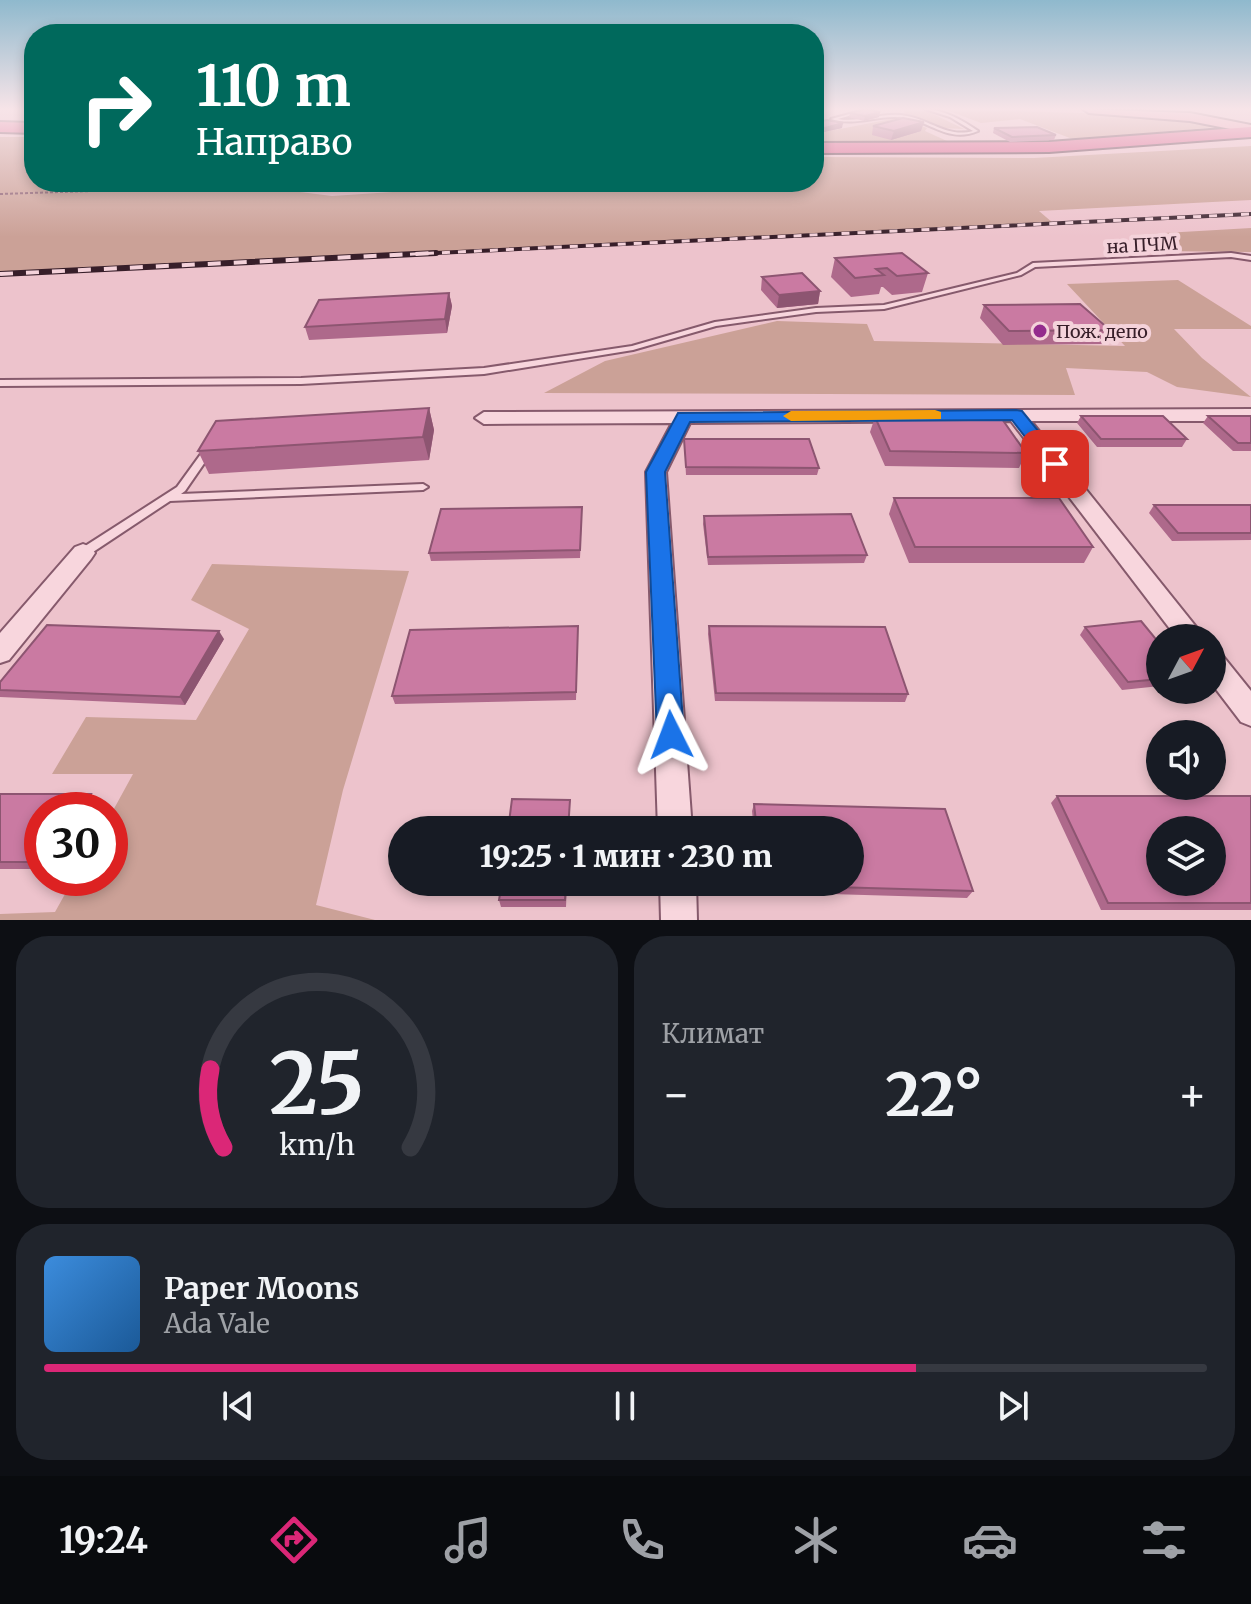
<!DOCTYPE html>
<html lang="ru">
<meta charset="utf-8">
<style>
body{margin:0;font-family:Merriweather,serif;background:#20242c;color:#f1f3f6;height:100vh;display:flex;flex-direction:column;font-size:30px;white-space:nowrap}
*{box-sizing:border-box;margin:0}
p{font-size:26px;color:#9ea1a6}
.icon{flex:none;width:44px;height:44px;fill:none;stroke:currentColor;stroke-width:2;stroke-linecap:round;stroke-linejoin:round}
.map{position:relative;height:920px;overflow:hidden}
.side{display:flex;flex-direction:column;gap:16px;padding:16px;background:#0d0f14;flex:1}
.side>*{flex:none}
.banner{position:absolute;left:24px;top:24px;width:800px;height:168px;border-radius:32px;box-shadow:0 4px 12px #0003;background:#00695c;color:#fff;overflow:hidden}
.needle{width:52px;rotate:49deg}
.fabs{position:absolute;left:1146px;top:624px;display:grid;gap:16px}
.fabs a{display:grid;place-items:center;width:80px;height:80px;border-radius:50%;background:#171b24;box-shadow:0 4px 12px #0003;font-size:40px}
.speed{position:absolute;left:24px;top:792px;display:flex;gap:16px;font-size:40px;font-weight:700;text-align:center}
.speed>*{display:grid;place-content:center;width:104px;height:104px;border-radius:50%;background:#171b24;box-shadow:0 4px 12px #0003;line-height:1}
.speed .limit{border:12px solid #d22;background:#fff;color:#111}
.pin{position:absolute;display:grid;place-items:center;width:68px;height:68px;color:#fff;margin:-34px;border-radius:16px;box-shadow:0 4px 12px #0006}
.me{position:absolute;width:88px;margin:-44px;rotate:357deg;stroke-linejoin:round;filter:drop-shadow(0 0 6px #0008)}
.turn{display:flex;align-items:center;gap:28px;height:168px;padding:0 40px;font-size:36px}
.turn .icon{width:104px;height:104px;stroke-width:2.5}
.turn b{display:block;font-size:56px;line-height:68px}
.big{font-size:60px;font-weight:800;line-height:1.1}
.side .tile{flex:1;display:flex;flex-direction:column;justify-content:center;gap:12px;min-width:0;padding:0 28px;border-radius:32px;background:#20242c}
.side .dial{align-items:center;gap:0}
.dial svg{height:208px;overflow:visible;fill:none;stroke:#363941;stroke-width:7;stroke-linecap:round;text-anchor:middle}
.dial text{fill:#f1f3f6;stroke:none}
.song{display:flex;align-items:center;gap:24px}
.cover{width:96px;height:96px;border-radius:12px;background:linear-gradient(135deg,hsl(210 70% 55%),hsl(210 70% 35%))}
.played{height:8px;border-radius:4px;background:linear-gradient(90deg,#db2777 75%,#363941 75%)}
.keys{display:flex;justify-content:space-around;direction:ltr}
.heat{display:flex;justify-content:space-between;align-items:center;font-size:44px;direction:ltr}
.side .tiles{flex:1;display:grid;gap:16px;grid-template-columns:1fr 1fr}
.tile:last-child{grid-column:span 2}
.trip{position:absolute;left:388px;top:816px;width:476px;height:80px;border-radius:40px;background:#171b24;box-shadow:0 4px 12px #0003;font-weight:800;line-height:80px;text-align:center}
.tab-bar{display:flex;height:128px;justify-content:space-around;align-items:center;background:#090b0e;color:#9ea1a6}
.tab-bar .icon{width:56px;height:56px}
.tab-bar .current{color:#db2777}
.tab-bar b{font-size:36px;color:#f1f3f6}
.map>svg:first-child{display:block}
.green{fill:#cba197}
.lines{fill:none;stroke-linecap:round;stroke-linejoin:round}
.lane-casing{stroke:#865a6c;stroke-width:4}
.street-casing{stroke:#865a6c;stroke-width:4}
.primary-casing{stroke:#542e40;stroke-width:4}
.highway-casing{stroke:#542e40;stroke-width:4}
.path{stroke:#865a6c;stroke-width:2;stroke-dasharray:3 2;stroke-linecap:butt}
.lane{fill:#f8d6dd;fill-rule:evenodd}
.street{fill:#f8d6dd;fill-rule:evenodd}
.primary{fill:#ef9baf;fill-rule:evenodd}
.highway{fill:#da5586;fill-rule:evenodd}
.rail-far1-casing{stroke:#371e29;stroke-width:4}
.rail-casing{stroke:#371e29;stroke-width:6}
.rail-far1{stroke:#f4d2da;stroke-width:3;stroke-dasharray:8;stroke-linecap:butt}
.rail{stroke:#f4d2da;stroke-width:4;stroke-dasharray:13;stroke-linecap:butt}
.wall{fill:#ae698b}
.shaded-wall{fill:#8d5571}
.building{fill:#ca7aa2;stroke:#8d5571;stroke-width:2;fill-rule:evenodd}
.route{fill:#1a73e8;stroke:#114b97;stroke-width:2}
.slow{fill:#f59e0b}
.poi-dot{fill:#942c8d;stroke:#f4d2da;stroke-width:3}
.labels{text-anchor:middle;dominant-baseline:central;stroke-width:8;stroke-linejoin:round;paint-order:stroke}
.far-street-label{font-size:18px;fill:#371e29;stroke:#f4d2da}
.far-poi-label{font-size:18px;fill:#371e29;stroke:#f4d2da;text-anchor:start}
</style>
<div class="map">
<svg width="1251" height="920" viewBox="0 0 1251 920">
<rect width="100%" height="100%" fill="#edc3cc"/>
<path class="green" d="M 904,109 L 927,111 L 964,129 L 939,128 L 904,113 Z
M 944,109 L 1148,115 L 1218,127 L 1022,144 L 814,142 L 814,129 L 824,132 L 897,118 L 927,128 L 925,131 L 947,141 L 1075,140 L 1020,119 L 981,123 Z
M 0,137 L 34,137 L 34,182 L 230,182 L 44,193 L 243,185 L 332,196 L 542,182 L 814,182 L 814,157 L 1034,158 L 1251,146 L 1251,200 L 1039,211 L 1053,223 L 0,274 Z
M 1251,228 L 1251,252 L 1157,251 L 1130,235 Z
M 1178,280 L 1251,326 L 1251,329 L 1174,329 L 1202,358 L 1251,397 L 1177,387 L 1147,372 L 1066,368 L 1075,395 L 544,393 L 605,361 L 777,321 L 867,324 L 874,341 L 1125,346 L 1067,284 Z
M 212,564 L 409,571 L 343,790 L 316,905 L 375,920 L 0,920 L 0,914 L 55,912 L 74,878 L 110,878 L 110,816 L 133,774 L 52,774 L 86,717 L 196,720 L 249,629 L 191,600 Z"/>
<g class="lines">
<defs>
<path id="lane" d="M 868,109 L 873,109 L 838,119 C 861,123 884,111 907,116 C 930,120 948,138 973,131 L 950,117 L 925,109 C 945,110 962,120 978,131 C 949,143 933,123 906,118 C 881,113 856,127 831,119 Z
M 1231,253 L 1251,256 L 1251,260 L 1231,257 L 1035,267 L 1021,275 L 884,309 L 816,312 L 716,326 L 633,350 L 484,374 L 301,384 L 0,386 L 0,380 L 301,378 L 484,368 L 632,346 L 715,322 L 816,308 L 884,305 L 1017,273 L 1033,263 Z
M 209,446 L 214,449 L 185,491 L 181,494 L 423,484 L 428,487 L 423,490 L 170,501 L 87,556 L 83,557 L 79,556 L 77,553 L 79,550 L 177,487 L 206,447 Z"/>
<path id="street" d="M 1251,409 L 1251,421 L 1031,421 L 1205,638 L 1177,638 L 1011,421 L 690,423 L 666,472 L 692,830 L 658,830 L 646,472 L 672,423 L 484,424 L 475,418 L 484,412 Z
M 83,544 L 91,547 L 95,553 L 91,559 L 9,660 L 0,663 L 0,633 L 75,547 Z
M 1212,651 L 1222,655 L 1251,691 L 1251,726 L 1241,722 L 1212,684 Z
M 660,882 L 696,882 L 697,920 L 661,920 Z"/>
<path id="primary" d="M 1083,109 L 1190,113 L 1251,125 L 1251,133 L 1190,121 L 1089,113 Z"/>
<path id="highway" d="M 0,122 L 34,123 L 34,133 L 0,132 Z
M 1251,127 L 1251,137 L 1049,152 L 814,153 L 814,143 L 1049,142 Z"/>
</defs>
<use href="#lane" class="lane-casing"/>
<use href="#street" class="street-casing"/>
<use href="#primary" class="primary-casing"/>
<use href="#highway" class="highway-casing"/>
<path class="path" d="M 0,194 L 369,182"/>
<use href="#lane" class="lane"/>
<use href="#street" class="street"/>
<use href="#primary" class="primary"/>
<use href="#highway" class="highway"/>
<defs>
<path id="rail-far1" d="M 394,255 L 1251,214"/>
<path id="rail" d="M 0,274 L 436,253"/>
</defs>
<use href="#rail-far1" class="rail-far1-casing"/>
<use href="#rail" class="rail-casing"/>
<use href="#rail-far1" class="rail-far1"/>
<use href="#rail" class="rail"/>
</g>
<path class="wall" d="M 880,112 L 879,117 L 864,121 L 849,117 L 850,113 Z
M 814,123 L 842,128 L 824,132 L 814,129 Z
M 873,126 L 921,131 L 891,140 L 872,135 Z
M 994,128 L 1056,135 L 1054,140 L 1010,142 L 993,133 Z
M 835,258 L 928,273 L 922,292 L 892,295 L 883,287 L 881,287 L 879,294 L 851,297 L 831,277 Z
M 762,277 L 820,291 L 818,304 L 777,308 L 761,290 Z
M 449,293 L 452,306 L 447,333 L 309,340 L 305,327 Z
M 984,305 L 1110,330 L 1103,344 L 1003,345 L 980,318 Z
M 429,408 L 434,430 L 429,460 L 209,474 L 198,451 Z
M 1081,416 L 1187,439 L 1182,447 L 1097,447 L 1077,423 Z
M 1208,416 L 1251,416 L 1251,451 L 1233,451 L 1203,423 Z
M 875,417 L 1026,453 L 1019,468 L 885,466 L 870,432 Z
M 684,439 L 819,468 L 817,475 L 686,475 Z
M 894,498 L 1093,547 L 1084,563 L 909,563 L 889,514 Z
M 1154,505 L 1251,505 L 1251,540 L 1172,541 L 1149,513 Z
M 582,515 L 580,558 L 431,561 L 429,553 Z
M 704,516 L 867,555 L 864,563 L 708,565 L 703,524 Z
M 578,626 L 576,700 L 395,704 L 392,696 Z
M 709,626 L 908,694 L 905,702 L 715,701 L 708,634 Z
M 1085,627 L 1160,644 L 1160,686 L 1122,690 L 1080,635 Z
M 224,639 L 185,705 L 0,697 L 0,682 Z
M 0,794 L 91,794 L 99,802 L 42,810 L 42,869 L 0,869 Z
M 1057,796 L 1251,796 L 1251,910 L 1101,910 L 1051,803 Z
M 754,804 L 945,809 L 973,891 L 967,898 L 761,892 L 760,882 L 850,882 L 850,830 L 754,830 L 752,811 Z
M 567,882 L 566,907 L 501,907 L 499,900 Z"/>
<path class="shaded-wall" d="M 880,112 L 879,117 L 864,121 L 865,116 Z
M 924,122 L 921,131 L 891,140 L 894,131 Z
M 843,123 L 842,128 L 824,132 L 825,128 Z
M 820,291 L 818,304 L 777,308 L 779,295 Z
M 449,293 L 452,306 L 447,333 L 445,319 Z
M 429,408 L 434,430 L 429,460 L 423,437 Z
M 219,631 L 224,639 L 185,705 L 180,697 Z
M 91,794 L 99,802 L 94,810 L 82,810 Z"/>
<path class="building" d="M 865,109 L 880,112 L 865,116 L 850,113 Z
M 903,118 L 924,122 L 894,131 L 873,126 Z
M 827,120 L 843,123 L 825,128 L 814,125 L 814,123 Z
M 1037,127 L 1056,135 L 1012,137 L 994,128 Z
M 902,253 L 928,273 L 897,276 L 887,268 L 876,269 L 884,275 L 855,278 L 835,258 Z
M 802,273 L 820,291 L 779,295 L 762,277 Z
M 449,293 L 445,319 L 305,327 L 319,300 Z
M 1080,304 L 1110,330 L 1009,331 L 984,305 Z
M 429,408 L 423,437 L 198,451 L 216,421 Z
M 1081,416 L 1163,416 L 1187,439 L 1101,439 Z
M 1208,416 L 1251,416 L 1251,443 L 1238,443 Z
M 875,417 L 1002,419 L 1026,453 L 890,451 Z
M 684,439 L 809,439 L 819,468 L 686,467 Z
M 894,498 L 1059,498 L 1093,547 L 915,547 Z
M 1154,505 L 1251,505 L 1251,533 L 1178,533 Z
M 582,507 L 580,550 L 429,553 L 441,509 Z
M 851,514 L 867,555 L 708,557 L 704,516 Z
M 1141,621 L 1160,644 L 1160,679 L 1128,682 L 1085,627 Z
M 47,625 L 219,631 L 180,697 L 0,690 L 0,682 Z
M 578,626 L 576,692 L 392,696 L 410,630 Z
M 709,626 L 885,627 L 908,694 L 716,693 Z
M 0,794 L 91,794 L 82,810 L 42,810 L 42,862 L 0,862 Z
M 1057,796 L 1251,796 L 1251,903 L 1108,903 ZM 1160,830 L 1212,830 L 1212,882 L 1160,882 Z
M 512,799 L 570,800 L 568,830 L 508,830 Z
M 754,804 L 945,809 L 973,891 L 763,885 L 763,882 L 850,882 L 850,830 L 757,830 Z
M 502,882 L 566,882 L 565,900 L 499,900 Z"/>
<linearGradient id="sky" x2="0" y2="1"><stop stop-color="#8fb9cd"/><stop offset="0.46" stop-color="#f7e4e8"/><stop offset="1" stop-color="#f7e4e8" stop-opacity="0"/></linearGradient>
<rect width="1251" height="237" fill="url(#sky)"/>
<path class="route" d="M 1016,410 L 1022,411 L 1062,460 L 1062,468 L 1049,468 L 1012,420 L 690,422 L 665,472 L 684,735 L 680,744 L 671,748 L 661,744 L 657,735 L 646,472 L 678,413 Z"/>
<path class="slow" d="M 935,410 L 941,412 L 941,419 L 791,421 L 783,416 L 791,411 Z"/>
<circle class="poi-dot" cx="1040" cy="331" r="8"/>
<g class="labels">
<g class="far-street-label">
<text transform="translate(1142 245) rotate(-3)">на ПЧМ</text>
</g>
<g class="far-poi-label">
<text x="1056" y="331">Пож. депо</text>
</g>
</g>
</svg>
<div class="fabs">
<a><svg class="needle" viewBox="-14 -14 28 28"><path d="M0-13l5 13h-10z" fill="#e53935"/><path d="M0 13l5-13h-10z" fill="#9ea1a6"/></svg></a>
<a><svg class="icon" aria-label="sound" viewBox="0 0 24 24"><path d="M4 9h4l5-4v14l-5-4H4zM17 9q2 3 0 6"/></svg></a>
<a><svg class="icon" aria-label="layers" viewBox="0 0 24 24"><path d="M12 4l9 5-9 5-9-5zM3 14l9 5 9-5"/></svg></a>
</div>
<div class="speed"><div class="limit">30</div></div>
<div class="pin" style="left:1055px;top:464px;background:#d93025"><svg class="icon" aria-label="arrive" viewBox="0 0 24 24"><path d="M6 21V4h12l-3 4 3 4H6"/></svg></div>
<svg class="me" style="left:671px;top:735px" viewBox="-20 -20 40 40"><path d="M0-17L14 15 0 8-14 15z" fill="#1a73e8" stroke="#fff" stroke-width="4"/></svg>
<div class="trip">19:25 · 1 мин · 230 m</div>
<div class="banner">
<div class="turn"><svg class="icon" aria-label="right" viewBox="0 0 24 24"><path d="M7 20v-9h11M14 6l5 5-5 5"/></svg><div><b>110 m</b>Направо</div></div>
</div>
</div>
<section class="side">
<div class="tiles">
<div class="tile dial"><svg viewBox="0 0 100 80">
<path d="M14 69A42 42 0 1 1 86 69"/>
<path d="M14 69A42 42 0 0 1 9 39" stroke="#db2777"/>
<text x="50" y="56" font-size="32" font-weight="700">25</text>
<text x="50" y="72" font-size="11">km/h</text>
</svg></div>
<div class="tile"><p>Климат</p>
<div class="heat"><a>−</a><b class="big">22°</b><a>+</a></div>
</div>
<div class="tile">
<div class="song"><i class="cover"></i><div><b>Paper Moons</b><p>Ada Vale</p></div></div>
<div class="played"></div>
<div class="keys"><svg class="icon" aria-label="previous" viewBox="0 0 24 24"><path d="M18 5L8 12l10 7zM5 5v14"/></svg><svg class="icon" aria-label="pause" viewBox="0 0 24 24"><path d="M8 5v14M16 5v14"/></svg><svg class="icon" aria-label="next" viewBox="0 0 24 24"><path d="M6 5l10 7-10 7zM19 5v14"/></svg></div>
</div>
</div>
</section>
<nav class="tab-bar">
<b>19:24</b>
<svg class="icon current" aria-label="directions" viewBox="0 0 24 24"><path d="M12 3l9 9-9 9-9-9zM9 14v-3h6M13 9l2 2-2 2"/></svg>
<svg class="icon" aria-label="music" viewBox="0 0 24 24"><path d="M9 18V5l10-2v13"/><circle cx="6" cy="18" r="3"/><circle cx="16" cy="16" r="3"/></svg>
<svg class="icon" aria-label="phone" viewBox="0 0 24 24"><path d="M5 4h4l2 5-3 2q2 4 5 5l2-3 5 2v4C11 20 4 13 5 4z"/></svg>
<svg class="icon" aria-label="climate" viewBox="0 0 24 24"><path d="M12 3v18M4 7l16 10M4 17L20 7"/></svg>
<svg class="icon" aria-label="car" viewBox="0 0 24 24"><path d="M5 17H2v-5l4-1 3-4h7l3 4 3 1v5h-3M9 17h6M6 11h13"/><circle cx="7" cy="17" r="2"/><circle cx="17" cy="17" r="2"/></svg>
<svg class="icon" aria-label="filters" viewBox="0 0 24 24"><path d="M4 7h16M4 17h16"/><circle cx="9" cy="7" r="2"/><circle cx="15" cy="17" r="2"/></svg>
</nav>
